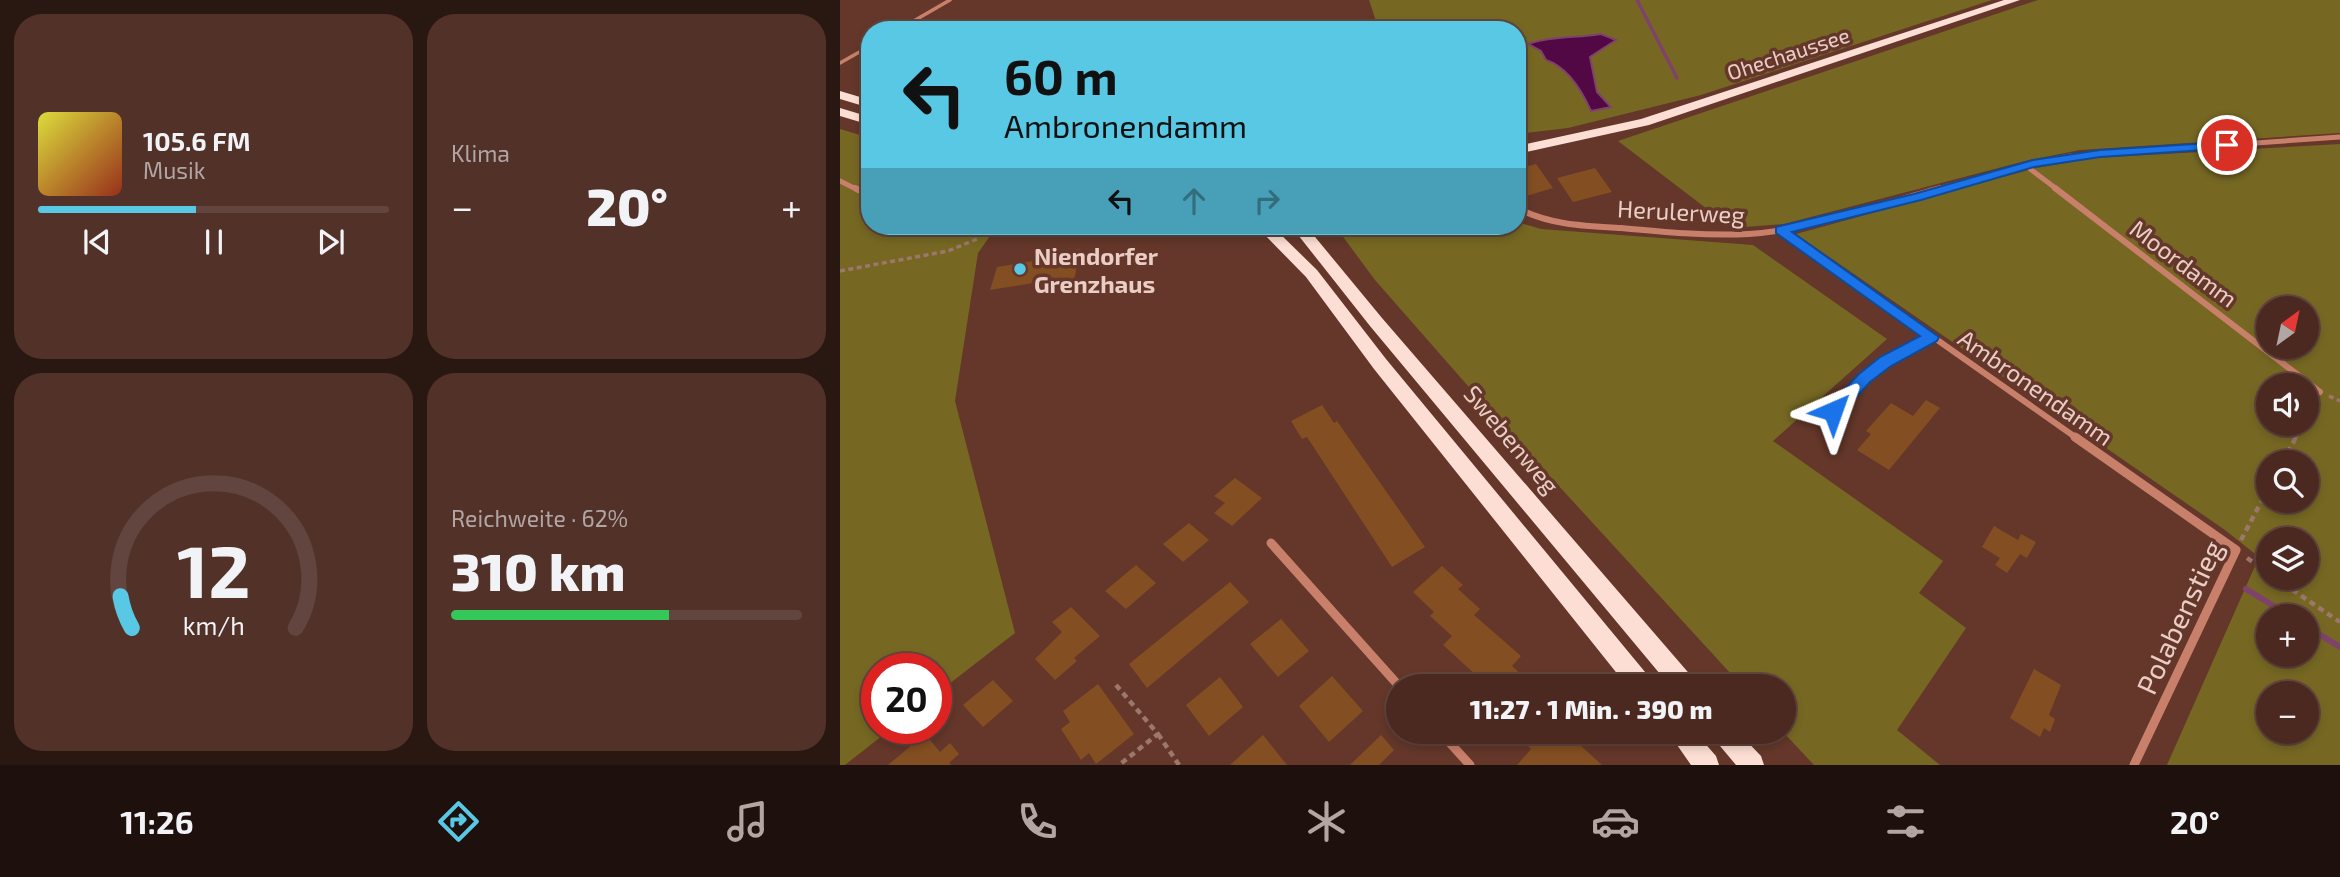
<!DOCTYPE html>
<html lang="de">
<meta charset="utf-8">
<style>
body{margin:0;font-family:"Exo 2",sans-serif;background:#523129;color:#f1f3f6;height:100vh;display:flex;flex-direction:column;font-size:26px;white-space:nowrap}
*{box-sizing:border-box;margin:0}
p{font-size:23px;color:#b2a6a5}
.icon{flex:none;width:38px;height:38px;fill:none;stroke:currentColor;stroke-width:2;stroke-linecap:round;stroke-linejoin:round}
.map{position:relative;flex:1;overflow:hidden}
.details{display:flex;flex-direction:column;gap:14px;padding:14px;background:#291712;width:840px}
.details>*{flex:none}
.hud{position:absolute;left:21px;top:21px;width:665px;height:214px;border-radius:28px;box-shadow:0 4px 10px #0003,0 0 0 2px #62453e;background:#59c8e5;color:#111;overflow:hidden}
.needle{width:46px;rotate:33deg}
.fabs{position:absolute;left:1416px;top:296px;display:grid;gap:14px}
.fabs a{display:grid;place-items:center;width:63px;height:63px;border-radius:50%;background:#4b2920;box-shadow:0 4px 10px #0003,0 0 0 2px #62453e;font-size:35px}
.speed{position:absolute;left:21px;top:653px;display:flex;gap:14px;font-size:35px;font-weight:700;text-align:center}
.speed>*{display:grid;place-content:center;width:91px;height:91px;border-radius:50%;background:#4b2920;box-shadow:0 4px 10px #0003,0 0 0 2px #62453e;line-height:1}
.speed .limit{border:10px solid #d22;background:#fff;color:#111}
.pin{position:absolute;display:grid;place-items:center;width:60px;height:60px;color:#fff;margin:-30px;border:4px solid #fff;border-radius:50%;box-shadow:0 2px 7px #0007}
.me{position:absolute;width:77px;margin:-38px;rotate:43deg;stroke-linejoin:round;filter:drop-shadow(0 0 5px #0008)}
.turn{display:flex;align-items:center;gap:24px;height:147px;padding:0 28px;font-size:32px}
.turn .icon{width:91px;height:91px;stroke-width:2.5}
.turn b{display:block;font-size:49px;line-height:60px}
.lanes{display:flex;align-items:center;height:66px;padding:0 28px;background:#0003;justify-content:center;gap:35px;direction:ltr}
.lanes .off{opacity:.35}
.big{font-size:52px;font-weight:800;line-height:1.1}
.details .tile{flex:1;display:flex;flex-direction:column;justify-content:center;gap:10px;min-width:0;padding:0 24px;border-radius:28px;background:#523129}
.details .dial{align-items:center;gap:0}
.dial svg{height:182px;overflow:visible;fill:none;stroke:#62453e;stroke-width:7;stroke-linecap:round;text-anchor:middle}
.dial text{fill:#f1f3f6;stroke:none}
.song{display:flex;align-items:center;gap:21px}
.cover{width:84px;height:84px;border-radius:10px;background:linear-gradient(135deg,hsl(60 70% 55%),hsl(10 70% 35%))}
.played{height:7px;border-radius:4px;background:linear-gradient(90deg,#59c8e5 45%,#62453e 45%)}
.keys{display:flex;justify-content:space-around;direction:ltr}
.heat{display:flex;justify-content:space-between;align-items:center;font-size:38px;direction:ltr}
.charge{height:10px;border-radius:5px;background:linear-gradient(90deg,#34c759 62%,#62453e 0)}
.details .tiles{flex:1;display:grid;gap:14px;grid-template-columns:repeat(2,1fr)}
.trip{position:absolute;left:546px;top:674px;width:410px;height:70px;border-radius:35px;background:#4b2920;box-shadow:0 4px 10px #0003,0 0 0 2px #62453e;font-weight:800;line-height:70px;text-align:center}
.menu{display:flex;height:112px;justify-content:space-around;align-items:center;background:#1e100d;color:#b2a6a5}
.menu .icon{width:49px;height:49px}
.menu .current{color:#59c8e5}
.menu b{font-size:32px;color:#f1f3f6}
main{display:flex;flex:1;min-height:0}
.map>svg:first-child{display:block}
.green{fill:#766823;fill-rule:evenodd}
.water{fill:#510844;stroke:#7f436b;stroke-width:2}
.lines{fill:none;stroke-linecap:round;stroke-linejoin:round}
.stream-far1{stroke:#7f436b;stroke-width:3.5}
.stream{stroke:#7f436b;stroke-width:6}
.building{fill:#834e22}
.path-far1{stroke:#9d776c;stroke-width:3.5;stroke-dasharray:5 3.5;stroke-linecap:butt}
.path{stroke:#9d776c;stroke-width:4.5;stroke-dasharray:6 4.5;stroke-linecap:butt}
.lane-far1{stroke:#c9806b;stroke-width:3.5}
.lane{stroke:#c9806b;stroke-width:5}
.street-far2{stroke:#c9806b;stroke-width:5}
.street-far1{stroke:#c9806b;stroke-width:6}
.street{stroke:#c9806b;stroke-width:9}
.primary{fill:#fcded4;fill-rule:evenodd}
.route{fill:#1a73e8;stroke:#114b97;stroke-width:2}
.poi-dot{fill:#59c8e5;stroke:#64372a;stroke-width:2.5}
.labels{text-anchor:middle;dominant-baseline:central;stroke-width:7;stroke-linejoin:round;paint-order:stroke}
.far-street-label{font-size:21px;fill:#eacec6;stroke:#64372a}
.street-label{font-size:24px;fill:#eacec6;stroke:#64372a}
.poi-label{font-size:24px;font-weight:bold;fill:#eacec6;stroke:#64372a;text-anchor:start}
.near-street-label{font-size:28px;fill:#eacec6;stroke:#64372a}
</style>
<main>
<section class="details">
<div class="tiles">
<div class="tile">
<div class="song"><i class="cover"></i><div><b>105.6 FM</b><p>Musik</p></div></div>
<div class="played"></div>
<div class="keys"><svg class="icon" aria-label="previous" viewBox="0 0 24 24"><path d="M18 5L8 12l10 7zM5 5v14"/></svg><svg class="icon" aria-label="pause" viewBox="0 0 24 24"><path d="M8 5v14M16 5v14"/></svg><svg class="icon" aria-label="next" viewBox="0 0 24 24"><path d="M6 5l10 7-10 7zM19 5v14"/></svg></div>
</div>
<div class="tile"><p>Klima</p>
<div class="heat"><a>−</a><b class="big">20°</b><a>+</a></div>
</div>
<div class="tile dial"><svg viewBox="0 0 100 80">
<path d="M14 69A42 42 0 1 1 86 69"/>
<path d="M14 69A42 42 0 0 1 9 55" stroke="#59c8e5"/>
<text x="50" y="56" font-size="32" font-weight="700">12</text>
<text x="50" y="72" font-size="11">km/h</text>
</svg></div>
<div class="tile"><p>Reichweite · 62%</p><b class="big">310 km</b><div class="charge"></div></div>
</div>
</section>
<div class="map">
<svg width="1500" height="765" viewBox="0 0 1500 765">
<rect width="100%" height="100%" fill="#64372a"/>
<path class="green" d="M 529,0 L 1152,0 L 861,95 L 728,128 L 677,134 L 677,30 L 539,30 ZM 761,34 L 775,41 L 750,57 L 757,92 L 770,106 L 751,111 C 742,91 728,67 706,60 L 701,51 L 689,45 C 707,36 739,38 761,34 Z
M 1198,0 L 1500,0 L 1500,133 L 1240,150 L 1189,160 L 944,224 L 892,228 L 778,141 Z
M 0,129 L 30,138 L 30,226 L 157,226 L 138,253 L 115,401 L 175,633 L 96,694 L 96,668 L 37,668 L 37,728 L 52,728 L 5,765 L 0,765 Z
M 1500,144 L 1500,765 L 1327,765 L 1419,557 L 1385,530 L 956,234 L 1196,168 L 1254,158 ZM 1428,308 L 1466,308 L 1466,346 L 1428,346 ZM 1428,385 L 1466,385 L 1466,424 L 1428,424 ZM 1428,462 L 1466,462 L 1466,500 L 1428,500 ZM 1428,539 L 1466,539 L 1466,578 L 1428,578 ZM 1428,616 L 1466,616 L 1466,654 L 1428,654 ZM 1428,693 L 1466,693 L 1466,732 L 1428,732 Z
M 677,222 L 701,229 L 913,245 L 1047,339 L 933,441 L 1103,561 L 1079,593 L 1126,628 L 1057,730 L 1100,765 L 974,765 L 943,732 L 943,686 L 902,686 L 642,402 L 535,280 L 495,226 L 677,226 Z"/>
<path class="water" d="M 761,34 L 776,40 L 750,57 L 757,92 L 771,107 L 751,111 C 742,91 728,67 706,60 L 701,51 L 688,44 C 710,36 737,38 761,34 Z"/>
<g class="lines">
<path class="stream-far1" d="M 797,0 L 837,78"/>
<path class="stream" d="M 1406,589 L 1450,616
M 1466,626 L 1500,647"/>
</g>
<path class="building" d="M 696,164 L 713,188 L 677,199 L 677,169 Z
M 755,168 L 772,192 L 733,202 L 717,178 Z
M 240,249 L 233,287 L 229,291 L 212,294 L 213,291 L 210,291 L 212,280 L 150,290 L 157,267 L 205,259 L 206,255 Z
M 1086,400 L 1100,408 L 1049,470 L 1017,450 L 1031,434 L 1026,431 L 1051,403 L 1073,416 Z
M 482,405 L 494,423 L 497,421 L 585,547 L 552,567 L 467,437 L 462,439 L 451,421 Z
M 395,478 L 422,498 L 392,526 L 374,513 L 385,503 L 374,496 Z
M 349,523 L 369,540 L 343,562 L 323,544 Z
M 1154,526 L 1178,540 L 1181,534 L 1196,542 L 1187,558 L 1180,554 L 1167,573 L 1155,565 L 1160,558 L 1142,547 Z
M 296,565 L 316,583 L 286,609 L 265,591 Z
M 602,566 L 623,585 L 618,589 L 640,609 L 634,615 L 681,656 L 672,666 L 694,686 L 648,686 L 603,645 L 612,636 L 590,616 L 594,612 L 573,592 Z
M 390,582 L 409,602 L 307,688 L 289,664 Z
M 231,607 L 260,636 L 234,658 L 237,661 L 215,680 L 195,659 L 222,632 L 212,622 Z
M 441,619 L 469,651 L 438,677 L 410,644 Z
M 1194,669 L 1221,685 L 1209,715 L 1215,719 L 1210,732 L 1204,728 L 1200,737 L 1170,718 Z
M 492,676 L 523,711 L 489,742 L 459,706 Z
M 380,677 L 403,707 L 369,736 L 346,705 Z
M 153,680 L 173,701 L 143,727 L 123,705 Z
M 258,684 L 294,734 L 256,764 L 249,753 L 241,760 L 221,729 L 230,722 L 223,711 Z
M 674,732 L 726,732 L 762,765 L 677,765 L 691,749 Z
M 85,734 L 100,752 L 110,743 L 119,754 L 109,763 L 111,765 L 48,765 Z
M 423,735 L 447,765 L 390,765 Z
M 541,735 L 554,750 L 539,765 L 510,765 Z"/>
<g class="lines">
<path class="path-far1" d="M 0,271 L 108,251 L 137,239
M 1489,396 L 1500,401
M 1466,417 L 1475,402
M 1455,439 L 1463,424"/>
<path class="path" d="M 1443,462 L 1456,437
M 1401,540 L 1428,489
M 1407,558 L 1428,572
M 1435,578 L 1500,622
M 276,685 L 318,734 L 279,765
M 318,734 L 339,765"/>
<path class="lane-far1" d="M 58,30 L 110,0
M 0,63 L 30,46"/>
<path class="lane" d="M 993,411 L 1045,361 L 1091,337"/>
<path class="street-far2" d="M 1185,165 L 1218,190
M 0,181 L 18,190
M 1094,190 L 1193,163 L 1230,156 L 1500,137"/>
<path class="street-far1" d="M 15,188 L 30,196
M 1215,188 L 1480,392
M 677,208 C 710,225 744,226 781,228 C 823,232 866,236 909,234 C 973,230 1038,205 1101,188
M 126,226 L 178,231 L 218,226
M 941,230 L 1238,439"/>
<path class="street" d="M 1235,437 L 1396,550 L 1294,765
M 431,543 L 559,686
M 600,732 L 630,765"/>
<path class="primary" d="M 1164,0 L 1180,0 L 809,125 L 677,154 L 677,146 L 801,119 Z
M 0,91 L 30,100 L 30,108 L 0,99 Z
M 0,108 L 30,117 L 30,125 L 0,116 Z
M 416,226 L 432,226 L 477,270 L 546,359 L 810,678 L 813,686 L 787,686 L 534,369 L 466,277 Z
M 451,226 L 466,226 L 542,318 L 853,678 L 856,686 L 830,686 L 530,326 Z
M 828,732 L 855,732 L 876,756 L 879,765 L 851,765 Z
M 871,732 L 898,732 L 921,756 L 924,765 L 896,765 L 875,740 Z"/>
</g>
<path class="route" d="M 1387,142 L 1393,145 L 1392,148 L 1260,157 L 1194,167 L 1081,200 L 952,232 L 1099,337 L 1097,341 L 1051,366 L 1030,382 L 999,416 L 987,416 L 985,411 L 987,407 L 1019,374 L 1040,357 L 1080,336 L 936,233 L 936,227 L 1074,194 L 1193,160 L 1260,150 Z"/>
<circle class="poi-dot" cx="180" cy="269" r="7"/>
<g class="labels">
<g class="far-street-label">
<text transform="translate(948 53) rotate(-18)">Ohechaussee</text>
</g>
<g class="street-label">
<text transform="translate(841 211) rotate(3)">Herulerweg</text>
<text transform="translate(1344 263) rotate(37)">Moordamm</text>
<text transform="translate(1196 387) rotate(35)">Ambronendamm</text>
<text transform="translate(672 439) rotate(50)">Swebenweg</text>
</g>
<g class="poi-label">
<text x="194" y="255">Niendorfer<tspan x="194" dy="28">Grenzhaus</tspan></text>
</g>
<g class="near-street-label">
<text transform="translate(1339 617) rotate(-65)">Polabenstieg</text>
</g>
</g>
</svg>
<div class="fabs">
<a><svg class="needle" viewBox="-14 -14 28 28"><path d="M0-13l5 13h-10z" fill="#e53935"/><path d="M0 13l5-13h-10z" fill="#b2a6a5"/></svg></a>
<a><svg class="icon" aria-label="sound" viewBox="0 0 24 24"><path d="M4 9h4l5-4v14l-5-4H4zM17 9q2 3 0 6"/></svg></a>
<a><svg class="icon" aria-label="search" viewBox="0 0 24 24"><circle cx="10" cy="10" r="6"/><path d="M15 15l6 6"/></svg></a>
<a><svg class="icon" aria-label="layers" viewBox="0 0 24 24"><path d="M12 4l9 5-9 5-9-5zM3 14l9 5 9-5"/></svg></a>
<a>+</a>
<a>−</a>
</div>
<div class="speed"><div class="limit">20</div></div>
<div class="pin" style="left:1387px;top:145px;background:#d93025"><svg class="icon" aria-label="arrive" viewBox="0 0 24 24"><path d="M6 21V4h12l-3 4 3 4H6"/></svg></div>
<svg class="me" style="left:993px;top:411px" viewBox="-20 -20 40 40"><path d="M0-17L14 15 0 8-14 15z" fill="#1a73e8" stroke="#fff" stroke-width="4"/></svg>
<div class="trip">11:27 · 1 Min. · 390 m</div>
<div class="hud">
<div class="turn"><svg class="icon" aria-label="left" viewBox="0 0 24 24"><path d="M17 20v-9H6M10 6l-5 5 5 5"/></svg><div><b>60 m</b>Ambronendamm</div></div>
<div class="lanes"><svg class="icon" aria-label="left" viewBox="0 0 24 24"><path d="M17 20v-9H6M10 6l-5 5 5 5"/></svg><svg class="icon off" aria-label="ahead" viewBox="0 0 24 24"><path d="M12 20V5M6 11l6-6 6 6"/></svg><svg class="icon off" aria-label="right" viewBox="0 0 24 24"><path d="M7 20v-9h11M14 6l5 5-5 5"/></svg></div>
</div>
</div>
</main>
<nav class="menu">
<b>11:26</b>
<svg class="icon current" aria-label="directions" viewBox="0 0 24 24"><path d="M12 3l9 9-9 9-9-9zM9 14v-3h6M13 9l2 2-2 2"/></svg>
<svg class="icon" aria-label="music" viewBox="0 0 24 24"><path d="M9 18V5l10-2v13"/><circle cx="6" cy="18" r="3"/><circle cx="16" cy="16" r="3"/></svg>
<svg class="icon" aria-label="phone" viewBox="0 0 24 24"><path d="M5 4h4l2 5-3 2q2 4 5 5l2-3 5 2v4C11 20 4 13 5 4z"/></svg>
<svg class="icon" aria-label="climate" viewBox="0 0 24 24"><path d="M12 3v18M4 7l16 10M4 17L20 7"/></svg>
<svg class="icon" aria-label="car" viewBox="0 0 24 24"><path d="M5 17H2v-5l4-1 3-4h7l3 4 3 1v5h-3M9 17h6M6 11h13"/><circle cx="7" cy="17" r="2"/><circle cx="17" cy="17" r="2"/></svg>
<svg class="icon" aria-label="filters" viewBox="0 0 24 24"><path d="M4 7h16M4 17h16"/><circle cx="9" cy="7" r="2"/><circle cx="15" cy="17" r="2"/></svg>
<b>20°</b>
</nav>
